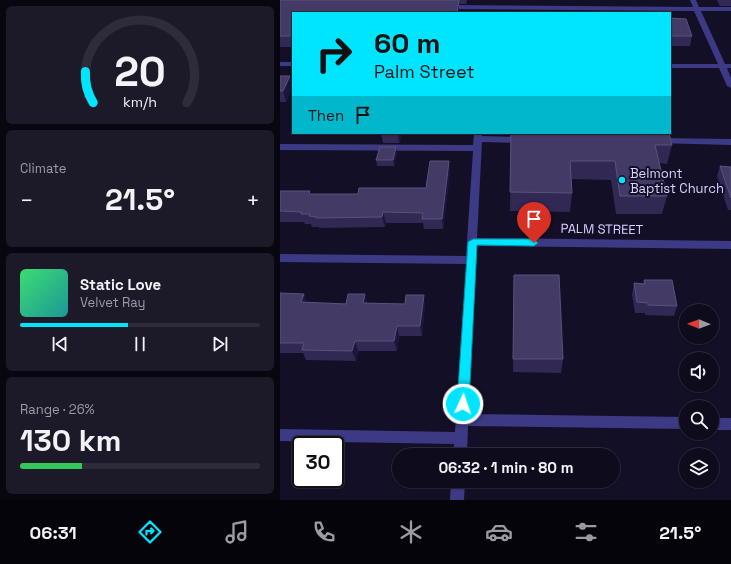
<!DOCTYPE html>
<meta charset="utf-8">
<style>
body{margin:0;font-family:"Space Grotesk",sans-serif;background:#1c1929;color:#f1f3f6;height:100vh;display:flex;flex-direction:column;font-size:15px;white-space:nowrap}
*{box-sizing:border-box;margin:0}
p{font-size:13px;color:#9b9ba3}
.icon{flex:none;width:22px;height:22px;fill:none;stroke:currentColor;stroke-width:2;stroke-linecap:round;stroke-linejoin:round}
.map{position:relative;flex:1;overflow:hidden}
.drawer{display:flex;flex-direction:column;gap:6px;padding:6px;background:#08060f;width:280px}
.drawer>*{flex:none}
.top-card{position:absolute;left:12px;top:12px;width:379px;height:122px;border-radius:0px;box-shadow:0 1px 3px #0004,0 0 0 1px #2e2b3b;background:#00e5ff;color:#111;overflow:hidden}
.needle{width:26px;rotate:271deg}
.fabs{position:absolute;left:399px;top:304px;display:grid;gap:8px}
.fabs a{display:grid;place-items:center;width:40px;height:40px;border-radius:50%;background:#0e0b1c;box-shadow:0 1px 3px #0004,0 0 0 1px #2e2b3b;font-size:20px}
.speed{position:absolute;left:12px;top:436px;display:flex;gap:8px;font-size:20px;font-weight:700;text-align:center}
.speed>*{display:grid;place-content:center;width:52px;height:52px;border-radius:50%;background:#0e0b1c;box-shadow:0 1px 3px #0004,0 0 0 1px #2e2b3b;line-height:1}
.speed .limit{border:2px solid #111;border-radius:6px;background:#fff;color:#111}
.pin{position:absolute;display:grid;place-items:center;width:34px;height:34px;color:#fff;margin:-41px -17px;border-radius:50% 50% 50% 0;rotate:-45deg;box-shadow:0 0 4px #0007}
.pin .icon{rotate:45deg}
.me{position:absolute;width:44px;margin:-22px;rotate:3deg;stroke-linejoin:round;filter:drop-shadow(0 0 3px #0008)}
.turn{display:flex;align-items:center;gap:14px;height:84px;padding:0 16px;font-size:18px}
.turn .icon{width:52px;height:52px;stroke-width:2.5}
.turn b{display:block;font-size:28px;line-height:34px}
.then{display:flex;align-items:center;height:38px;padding:0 16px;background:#0003;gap:8px;font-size:15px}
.big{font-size:30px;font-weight:700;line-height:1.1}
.drawer .widget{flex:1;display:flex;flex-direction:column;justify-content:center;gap:6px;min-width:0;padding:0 14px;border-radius:6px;background:#1c1929}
.drawer .dial{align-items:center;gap:0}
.dial svg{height:104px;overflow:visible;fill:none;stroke:#2e2b3b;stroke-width:7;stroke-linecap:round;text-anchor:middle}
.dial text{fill:#f1f3f6;stroke:none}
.song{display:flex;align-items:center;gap:12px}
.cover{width:48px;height:48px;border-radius:6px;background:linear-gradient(135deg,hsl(140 70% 55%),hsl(180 70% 35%))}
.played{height:4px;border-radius:2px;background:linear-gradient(90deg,#00e5ff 45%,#2e2b3b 45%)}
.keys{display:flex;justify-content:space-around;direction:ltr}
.heat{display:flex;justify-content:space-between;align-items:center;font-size:22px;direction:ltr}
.charge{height:6px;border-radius:3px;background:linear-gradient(90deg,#34c759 26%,#2e2b3b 0)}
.trip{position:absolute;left:112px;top:448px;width:228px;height:40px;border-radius:20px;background:#0e0b1c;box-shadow:0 1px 3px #0004,0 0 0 1px #2e2b3b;font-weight:700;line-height:40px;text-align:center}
.tabs{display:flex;height:64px;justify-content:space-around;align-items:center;background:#06040b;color:#9b9ba3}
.tabs .icon{width:28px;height:28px}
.tabs .current{color:#00e5ff}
.tabs b{font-size:18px;color:#f1f3f6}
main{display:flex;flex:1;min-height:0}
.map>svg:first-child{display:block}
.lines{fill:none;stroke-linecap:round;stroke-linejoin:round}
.minor{fill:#3d3a85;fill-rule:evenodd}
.wall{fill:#312854}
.shaded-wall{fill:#1d163a}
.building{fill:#433a66;stroke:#5a527e}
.route{fill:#00e5ff;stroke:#0095a6}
.poi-dot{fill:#00e5ff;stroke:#130f26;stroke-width:1.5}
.labels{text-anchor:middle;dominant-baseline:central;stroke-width:4;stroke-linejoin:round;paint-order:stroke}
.poi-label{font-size:13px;fill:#d9d4ff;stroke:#130f26;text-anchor:start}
.street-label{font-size:13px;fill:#d9d4ff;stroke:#130f26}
</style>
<main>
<section class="drawer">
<div class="widget dial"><svg viewBox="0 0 100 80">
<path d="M14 69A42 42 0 1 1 86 69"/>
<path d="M14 69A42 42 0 0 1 8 45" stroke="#00e5ff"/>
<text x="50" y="56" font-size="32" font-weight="700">20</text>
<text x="50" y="72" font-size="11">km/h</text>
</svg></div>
<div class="widget"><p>Climate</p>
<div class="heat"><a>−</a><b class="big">21.5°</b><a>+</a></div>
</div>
<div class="widget">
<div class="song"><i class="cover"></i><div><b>Static Love</b><p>Velvet Ray</p></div></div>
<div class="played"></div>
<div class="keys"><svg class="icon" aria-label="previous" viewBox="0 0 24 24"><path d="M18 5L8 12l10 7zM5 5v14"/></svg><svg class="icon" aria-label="pause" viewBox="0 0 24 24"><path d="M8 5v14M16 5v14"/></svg><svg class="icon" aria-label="next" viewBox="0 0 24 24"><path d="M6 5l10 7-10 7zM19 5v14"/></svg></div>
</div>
<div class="widget"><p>Range · 26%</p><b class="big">130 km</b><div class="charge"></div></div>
</section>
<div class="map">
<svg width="451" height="500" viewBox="0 0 451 500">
<rect width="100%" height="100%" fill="#130f26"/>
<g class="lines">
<path class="minor" d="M 410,0 L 416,0 L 419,7 L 451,7 L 451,11 L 421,11 L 445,64 L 451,64 L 451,68 L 447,68 L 451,78 L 451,88 L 447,86 L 439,68 L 390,68 L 390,64 L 438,64 L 414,11 L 167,9 L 164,7 L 167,5 L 413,7 Z
M 0,62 L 13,62 L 13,66 L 0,66 Z
M 194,133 L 202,133 L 202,136 L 244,137 L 248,140 L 244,143 L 202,142 L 197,238 L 451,241 L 451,249 L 197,246 L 188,414 L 406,417 L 406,429 L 188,426 L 187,455 L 173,455 L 174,444 L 0,441 L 0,429 L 175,432 L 186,264 L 0,262 L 0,254 L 186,256 L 193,151 L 0,150 L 0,144 L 193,145 Z
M 378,138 L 451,139 L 451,145 L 375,143 L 374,141 L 375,139 Z
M 432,418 L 451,418 L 451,430 L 432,430 Z
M 171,481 L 185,481 L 184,500 L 170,500 Z"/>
</g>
<path class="wall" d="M 0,0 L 187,0 L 186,4 L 179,4 L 179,11 L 13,13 L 13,47 L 0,47 Z
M 437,0 L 451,0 L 451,6 L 440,6 Z
M 390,18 L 412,36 L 410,46 L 390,46 Z
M 0,76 L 13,86 L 6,102 L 0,102 Z
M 73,133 L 124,133 L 122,133 L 119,143 L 103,143 L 101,134 L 73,134 Z
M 231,133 L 392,145 L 387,164 L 379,163 L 387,196 L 382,214 L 336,214 L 331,180 L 291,179 L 292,193 L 290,212 L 230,211 Z
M 117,152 L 114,166 L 97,166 L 96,160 Z
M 440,166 L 451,167 L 451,210 L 448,210 L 437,176 Z
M 170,172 L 163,229 L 144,229 L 143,223 L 106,223 L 105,227 L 39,228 L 39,227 L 32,227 L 31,224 L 25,224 L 24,222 L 0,222 L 0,191 L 30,194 L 78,194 L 146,188 Z
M 234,275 L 283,359 L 281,373 L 233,372 Z
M 364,280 L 397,306 L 394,316 L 365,315 L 365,313 L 355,313 L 352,294 L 354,283 L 363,284 Z
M 0,293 L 24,294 L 27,303 L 145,305 L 142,336 L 119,336 L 117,351 L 78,351 L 76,361 L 26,360 L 23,353 L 0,353 Z"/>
<path class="shaded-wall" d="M 179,0 L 179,13 L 177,13 Z
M 10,76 L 13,86 L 6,102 L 3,91 Z
M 118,133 L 122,133 L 119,143 L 118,134 Z
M 116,147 L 117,152 L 114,166 L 113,160 Z
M 169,161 L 170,172 L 163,229 L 162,219 Z
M 103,212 L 106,223 L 105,227 L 102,217 Z
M 24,294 L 28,304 L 21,302 Z
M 85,294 L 88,305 L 83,303 Z
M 144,295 L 145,305 L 142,336 L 140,326 Z
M 117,326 L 119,336 L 117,351 L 114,341 Z
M 75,341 L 78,351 L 76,361 L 72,351 Z"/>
<path class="building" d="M 0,0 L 179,0 L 177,13 L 13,13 L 13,36 L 0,36 Z
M 390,18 L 406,19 L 412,36 L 390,36 Z
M 0,76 L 10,76 L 3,91 L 0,91 Z
M 101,133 L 118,133 L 118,134 Z
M 231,133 L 389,133 L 392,145 L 375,145 L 387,196 L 340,196 L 335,161 L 290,161 L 292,193 L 230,192 Z
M 100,147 L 116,147 L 113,160 L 96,160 Z
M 150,161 L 169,161 L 162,219 L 142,219 L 143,213 L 103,212 L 102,217 L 36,218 L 36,217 L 29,216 L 30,214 L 21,214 L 22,212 L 0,211 L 0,191 L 30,191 L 29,194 L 78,194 L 79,188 L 146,188 Z
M 440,166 L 451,167 L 451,198 Z
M 234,275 L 279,275 L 283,359 L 233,359 Z
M 364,280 L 392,280 L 397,306 L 368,305 L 368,303 L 357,302 L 354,283 L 365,284 Z
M 0,293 L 24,294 L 21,302 L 66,304 L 68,294 L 85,294 L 83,303 L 125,304 L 126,295 L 144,295 L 140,326 L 117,326 L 114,341 L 75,341 L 72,351 L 22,350 L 24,343 L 0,343 Z"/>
<path class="route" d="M 193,239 L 254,239 L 258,243 L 254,246 L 197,245 L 189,404 L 187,407 L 183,409 L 179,407 L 177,404 L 188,242 Z"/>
<circle class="poi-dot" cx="342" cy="180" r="4"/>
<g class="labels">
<g class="poi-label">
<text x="350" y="173">Belmont<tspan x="350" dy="15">Baptist Church</tspan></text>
</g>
<g class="street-label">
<text transform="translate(322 229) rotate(1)">PALM STREET</text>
</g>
</g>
</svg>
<div class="fabs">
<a><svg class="needle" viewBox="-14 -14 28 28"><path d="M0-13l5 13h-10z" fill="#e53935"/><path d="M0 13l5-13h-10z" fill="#9b9ba3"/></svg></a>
<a><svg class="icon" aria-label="sound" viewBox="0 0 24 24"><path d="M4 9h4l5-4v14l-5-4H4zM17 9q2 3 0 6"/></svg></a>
<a><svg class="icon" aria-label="search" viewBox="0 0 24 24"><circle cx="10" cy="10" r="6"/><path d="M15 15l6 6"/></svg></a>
<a><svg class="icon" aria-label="layers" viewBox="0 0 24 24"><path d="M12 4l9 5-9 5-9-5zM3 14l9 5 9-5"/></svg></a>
</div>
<div class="speed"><div class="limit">30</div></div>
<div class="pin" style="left:254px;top:243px;background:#d93025"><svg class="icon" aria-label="arrive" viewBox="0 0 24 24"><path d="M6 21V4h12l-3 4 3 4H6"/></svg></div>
<svg class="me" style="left:183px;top:404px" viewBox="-20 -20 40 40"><circle r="17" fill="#00e5ff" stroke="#fff" stroke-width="3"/><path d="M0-11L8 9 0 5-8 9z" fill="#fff"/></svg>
<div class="trip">06:32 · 1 min · 80 m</div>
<div class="top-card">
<div class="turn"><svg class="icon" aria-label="right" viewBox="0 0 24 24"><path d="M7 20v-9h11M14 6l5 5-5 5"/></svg><div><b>60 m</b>Palm Street</div></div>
<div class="then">Then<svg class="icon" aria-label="arrive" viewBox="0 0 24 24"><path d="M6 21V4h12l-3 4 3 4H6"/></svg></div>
</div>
</div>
</main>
<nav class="tabs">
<b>06:31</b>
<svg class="icon current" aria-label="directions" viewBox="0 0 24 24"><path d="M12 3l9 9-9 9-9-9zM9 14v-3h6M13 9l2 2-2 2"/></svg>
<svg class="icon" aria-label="music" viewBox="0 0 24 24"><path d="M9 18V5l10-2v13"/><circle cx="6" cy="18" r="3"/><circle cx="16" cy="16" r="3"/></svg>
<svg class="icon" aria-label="phone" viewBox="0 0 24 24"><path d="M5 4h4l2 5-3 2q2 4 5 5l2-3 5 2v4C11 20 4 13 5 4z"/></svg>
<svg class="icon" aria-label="climate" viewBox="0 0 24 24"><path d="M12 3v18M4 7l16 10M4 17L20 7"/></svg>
<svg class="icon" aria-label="car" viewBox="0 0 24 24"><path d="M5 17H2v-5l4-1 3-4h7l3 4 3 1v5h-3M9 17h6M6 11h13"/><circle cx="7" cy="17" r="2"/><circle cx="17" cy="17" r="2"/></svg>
<svg class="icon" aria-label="filters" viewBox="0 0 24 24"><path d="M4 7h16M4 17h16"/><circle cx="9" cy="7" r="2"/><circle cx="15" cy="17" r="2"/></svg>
<b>21.5°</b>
</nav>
